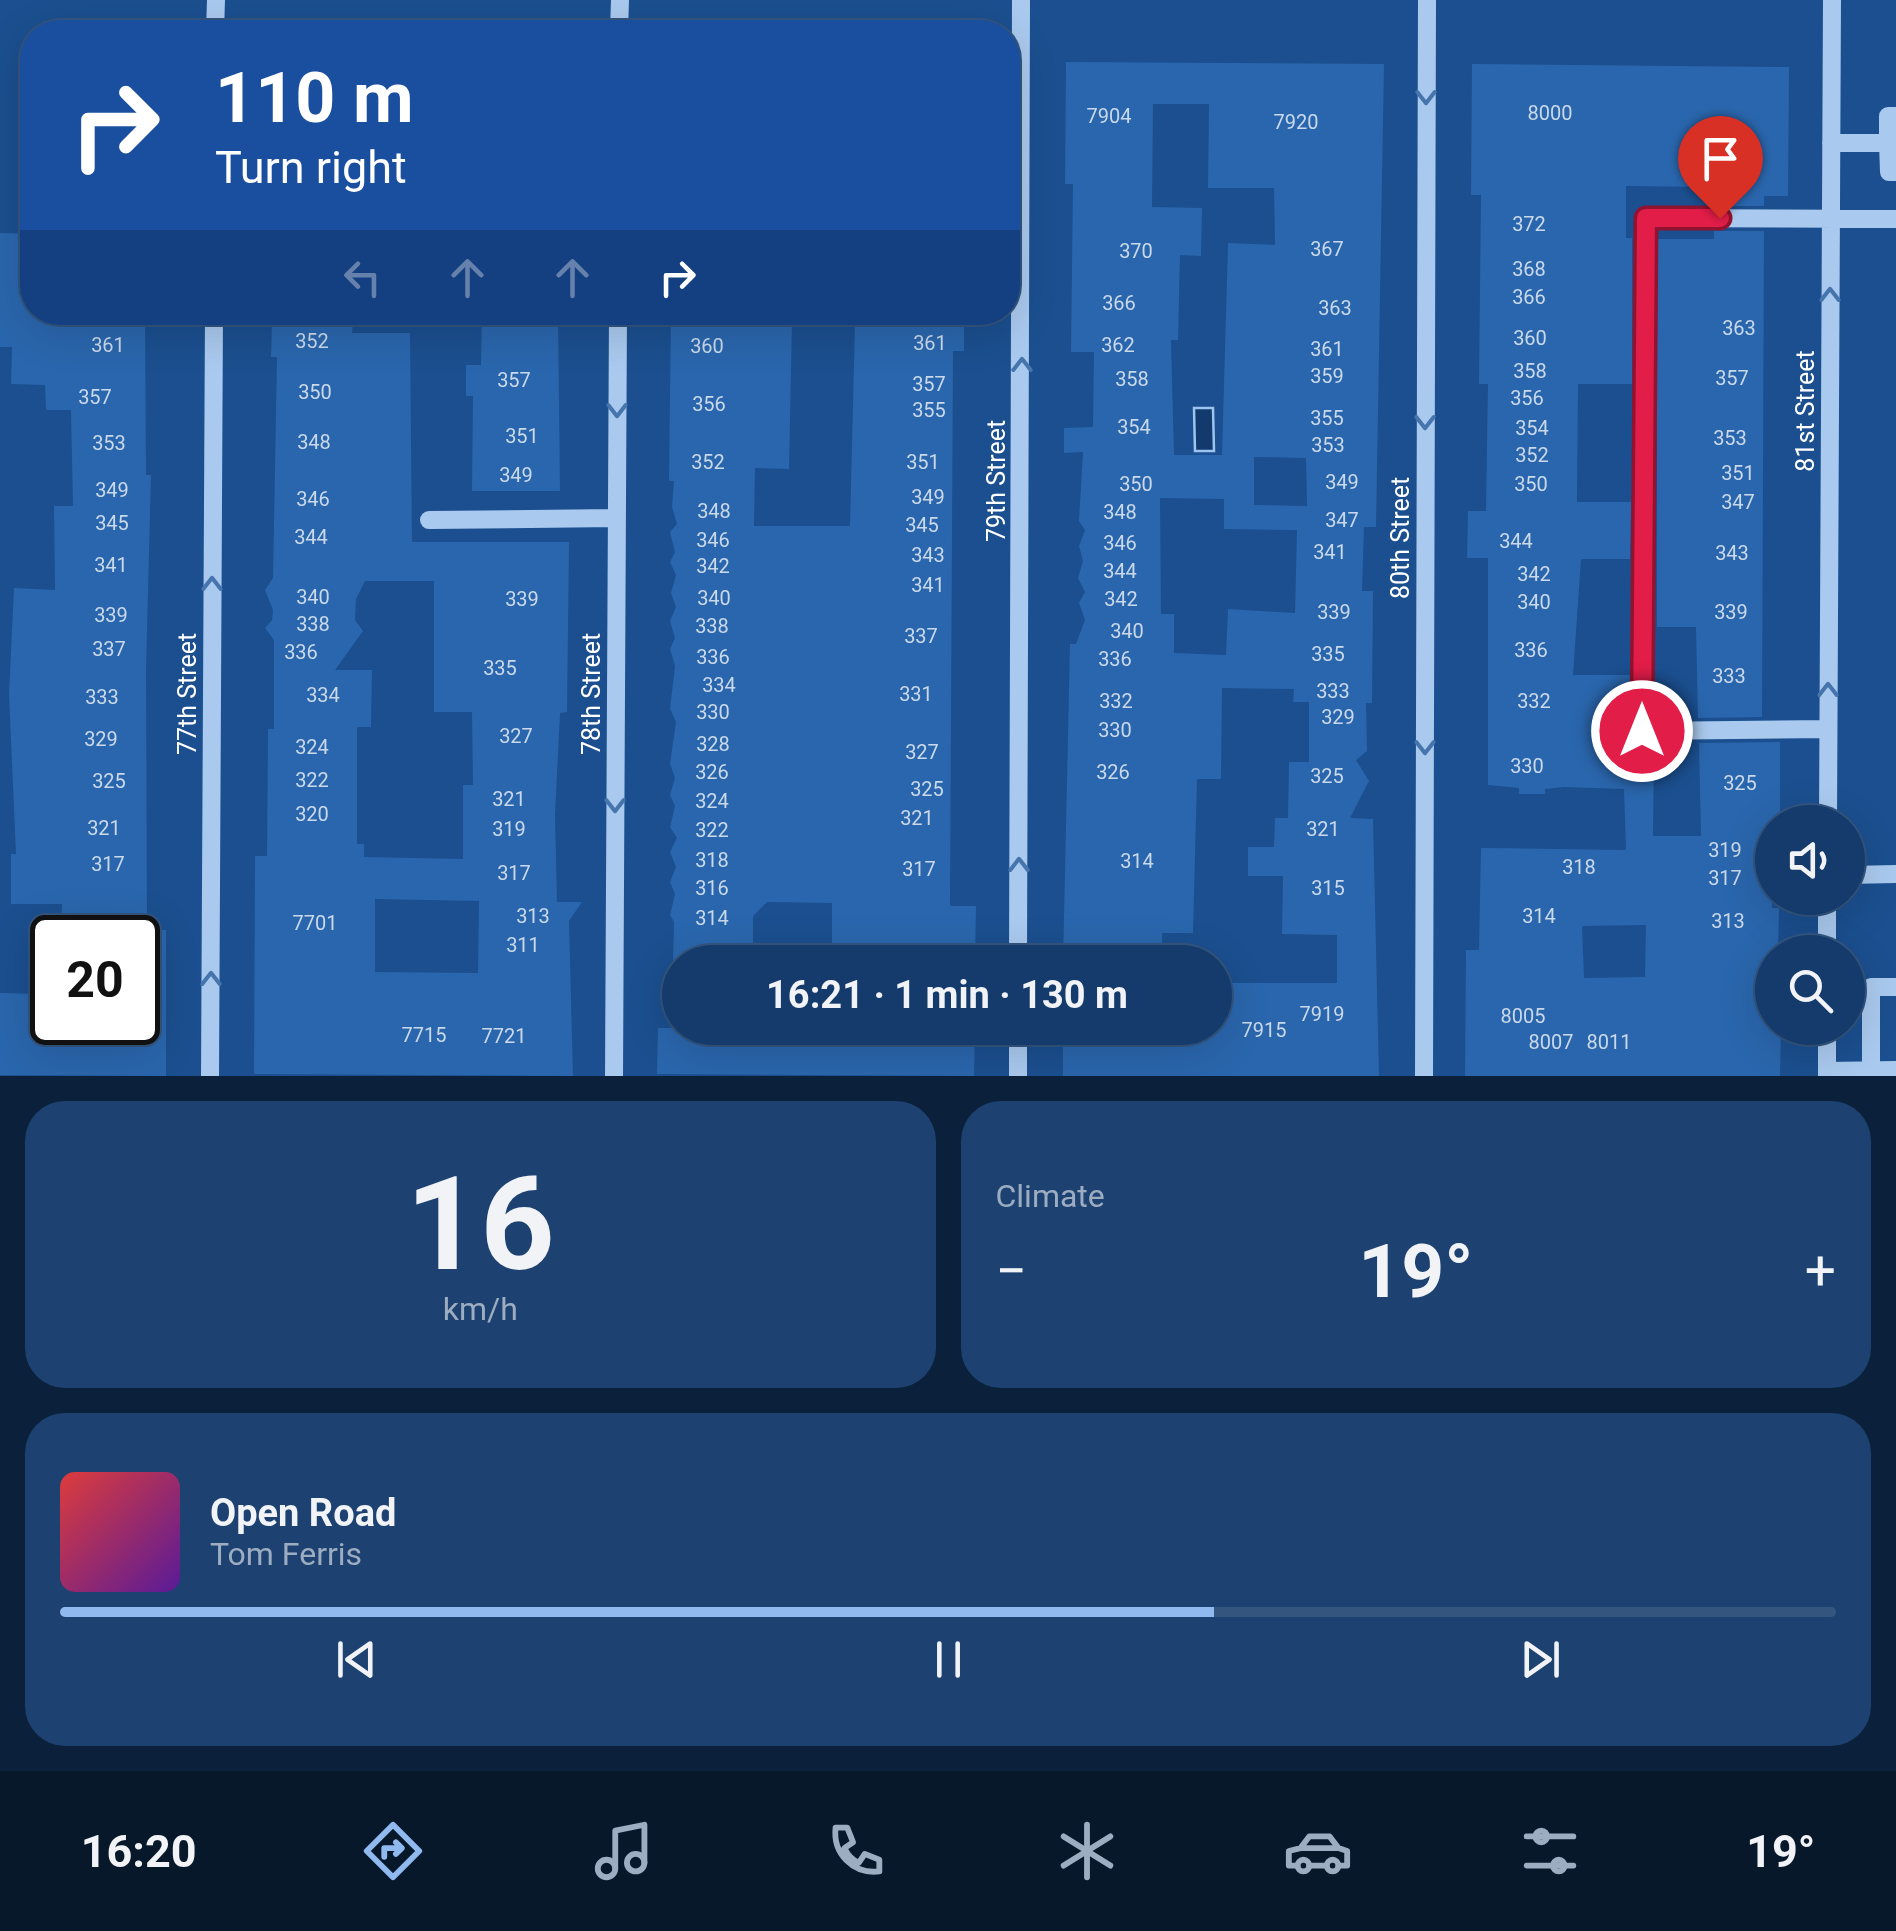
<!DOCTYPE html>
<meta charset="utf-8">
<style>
body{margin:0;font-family:Roboto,sans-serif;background:#1d4271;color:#f1f3f6;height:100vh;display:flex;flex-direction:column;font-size:38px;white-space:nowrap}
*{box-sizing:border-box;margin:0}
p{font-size:32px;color:#9dadc1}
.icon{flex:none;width:55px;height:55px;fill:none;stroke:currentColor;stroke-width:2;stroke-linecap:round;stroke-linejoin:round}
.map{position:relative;height:1076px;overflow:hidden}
.sheet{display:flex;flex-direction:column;gap:25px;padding:25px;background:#0b203b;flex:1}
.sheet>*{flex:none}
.top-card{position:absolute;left:20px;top:20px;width:1000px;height:305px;border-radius:40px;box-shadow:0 10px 40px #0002,0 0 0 2px #33557e;background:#1a4fa0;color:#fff;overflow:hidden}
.controls{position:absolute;left:1755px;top:805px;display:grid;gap:20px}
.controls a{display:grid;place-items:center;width:110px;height:110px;border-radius:50%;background:#143b6b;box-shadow:0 10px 40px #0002,0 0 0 2px #33557e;font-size:50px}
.speed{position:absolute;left:30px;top:915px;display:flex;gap:20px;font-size:50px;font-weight:700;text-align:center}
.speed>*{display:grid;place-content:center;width:130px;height:130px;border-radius:50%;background:#143b6b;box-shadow:0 10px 40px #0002,0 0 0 2px #33557e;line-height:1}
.speed .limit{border:5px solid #111;border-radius:15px;background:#fff;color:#111}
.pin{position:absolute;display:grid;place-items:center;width:85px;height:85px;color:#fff;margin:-102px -42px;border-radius:50% 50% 50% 0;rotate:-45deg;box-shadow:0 0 10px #0007}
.pin .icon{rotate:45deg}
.me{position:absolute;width:110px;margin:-55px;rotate:0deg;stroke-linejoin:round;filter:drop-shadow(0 0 8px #0008)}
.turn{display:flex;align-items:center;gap:35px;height:210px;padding:0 30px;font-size:45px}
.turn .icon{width:130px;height:130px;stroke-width:2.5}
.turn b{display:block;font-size:70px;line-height:85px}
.lanes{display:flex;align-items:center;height:95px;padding:0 30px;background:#0003;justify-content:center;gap:50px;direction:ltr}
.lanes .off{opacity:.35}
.big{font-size:75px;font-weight:700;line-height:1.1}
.sheet .widget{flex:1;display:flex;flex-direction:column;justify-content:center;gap:15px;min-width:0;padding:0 35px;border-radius:40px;background:#1d4271}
.sheet .dial{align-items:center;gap:0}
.dial b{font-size:130px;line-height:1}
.song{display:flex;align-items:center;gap:30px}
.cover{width:120px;height:120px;border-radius:15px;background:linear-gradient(135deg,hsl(0 70% 55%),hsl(270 70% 35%))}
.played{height:10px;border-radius:5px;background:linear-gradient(90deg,#90b9f0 65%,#33557e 65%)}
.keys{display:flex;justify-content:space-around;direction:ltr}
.heat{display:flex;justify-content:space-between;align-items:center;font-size:55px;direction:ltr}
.sheet .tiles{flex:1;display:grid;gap:25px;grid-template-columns:1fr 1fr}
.widget:last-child{grid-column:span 2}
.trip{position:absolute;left:662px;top:945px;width:570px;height:100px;border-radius:50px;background:#143b6b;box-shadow:0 10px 40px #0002,0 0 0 2px #33557e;font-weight:700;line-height:100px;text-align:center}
.tabs{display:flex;height:160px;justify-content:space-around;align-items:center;background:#08182b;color:#9dadc1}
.tabs .icon{width:70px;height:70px}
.tabs .current{color:#90b9f0}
.tabs b{font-size:45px;color:#f1f3f6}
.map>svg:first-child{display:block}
.water{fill:#123a6d;stroke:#9cc4f0;stroke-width:2.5}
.building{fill:#2a66ad;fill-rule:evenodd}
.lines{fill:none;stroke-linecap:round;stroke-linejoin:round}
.minor{stroke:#a9c9ee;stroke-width:18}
.oneway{stroke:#4674ac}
.route-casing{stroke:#92132f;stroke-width:25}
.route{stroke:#e11d48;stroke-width:18}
.labels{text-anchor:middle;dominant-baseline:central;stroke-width:10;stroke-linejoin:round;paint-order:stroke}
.number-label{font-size:20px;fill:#cad9ea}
.street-label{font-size:25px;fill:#fff;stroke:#1b4f8f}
</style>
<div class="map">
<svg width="1896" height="1076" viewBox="0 0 1896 1076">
<rect width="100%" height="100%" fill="#1b4f8f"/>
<path class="water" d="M 1194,408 L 1213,408 L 1214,451 L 1195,451 Z"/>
<path class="building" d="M 1066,62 L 1384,64 L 1376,527 L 1364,527 L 1362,591 L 1373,591 L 1372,703 L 1366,703 L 1367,751 L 1356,760 L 1369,781 L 1350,818 L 1373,819 L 1379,1076 L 1063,1076 L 1063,1028 L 1215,1028 L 1215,983 L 1337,983 L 1337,935 L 1282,934 L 1283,876 L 1248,876 L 1248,847 L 1274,847 L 1275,818 L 1288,818 L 1289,762 L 1309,762 L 1309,702 L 1293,702 L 1294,689 L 1222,688 L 1221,779 L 1197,779 L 1193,933 L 1162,933 L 1162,962 L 1063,962 L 1070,644 L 1076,644 L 1085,620 L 1079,603 L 1085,592 L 1078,578 L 1083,561 L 1079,546 L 1085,530 L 1079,521 L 1083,452 L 1064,453 L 1064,428 L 1093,427 L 1094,352 L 1071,352 L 1073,184 L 1065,184 ZM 1153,104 L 1209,104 L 1208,188 L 1274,188 L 1275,245 L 1228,243 L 1222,455 L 1174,455 L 1171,340 L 1178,340 L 1180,255 L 1201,256 L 1202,208 L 1152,207 ZM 1254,457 L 1306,458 L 1307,506 L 1254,505 ZM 1160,498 L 1224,499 L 1224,529 L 1297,530 L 1295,613 L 1228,609 L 1226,655 L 1174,653 L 1174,614 L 1161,614 Z
M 1472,64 L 1789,67 L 1788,196 L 1764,196 L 1764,206 L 1715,206 L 1715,187 L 1626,186 L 1626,238 L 1632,238 L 1632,384 L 1578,384 L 1577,502 L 1631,502 L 1630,559 L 1581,559 L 1573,675 L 1630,675 L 1631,736 L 1637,742 L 1654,743 L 1653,836 L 1701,836 L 1699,743 L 1780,742 L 1780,820 L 1772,821 L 1772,908 L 1779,908 L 1778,952 L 1772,952 L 1772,1028 L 1781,1028 L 1780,1076 L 1465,1076 L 1466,950 L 1479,950 L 1481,848 L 1626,850 L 1624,789 L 1564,787 L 1545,789 L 1545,794 L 1519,794 L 1519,788 L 1488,785 L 1488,558 L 1467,558 L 1468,511 L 1486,511 L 1487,442 L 1488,384 L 1479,384 L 1481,195 L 1471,195 ZM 1646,925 L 1645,977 L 1584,978 L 1582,926 Z
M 1714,231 L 1764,231 L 1762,717 L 1698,718 L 1696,627 L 1657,627 L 1657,239 L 1714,239 Z
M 0,233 L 32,234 L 32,312 L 145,312 L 146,475 L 151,475 L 146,670 L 147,930 L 166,930 L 166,1076 L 0,1075 L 0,993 L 38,994 L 38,1001 L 52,1001 L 52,1022 L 138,1022 L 138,938 L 90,938 L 90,927 L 61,926 L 62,904 L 11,904 L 11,854 L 16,854 L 9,694 L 14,588 L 55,590 L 54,506 L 73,506 L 71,410 L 46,410 L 45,385 L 11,384 L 12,347 L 0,347 Z
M 671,312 L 731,312 L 731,322 L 792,322 L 789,469 L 755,468 L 754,526 L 850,526 L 855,323 L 906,324 L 906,312 L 964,312 L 964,351 L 953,351 L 950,906 L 976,906 L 975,962 L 832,962 L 832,903 L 767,902 L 753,916 L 753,962 L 673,962 L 674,922 L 670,915 L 675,894 L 670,882 L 676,867 L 670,852 L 677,838 L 670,827 L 675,806 L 670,795 L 675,778 L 670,764 L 676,722 L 670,709 L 675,666 L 670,649 L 675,638 L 670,621 L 676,607 L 671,593 L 676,575 L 670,562 L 675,552 L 670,532 L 677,524 L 672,507 L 674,481 L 669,481 Z
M 482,314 L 558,316 L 560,491 L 472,491 L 473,396 L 466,396 L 466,365 L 481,365 Z
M 285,321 L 353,322 L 352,333 L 410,333 L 412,542 L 569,542 L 567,712 L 560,713 L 555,814 L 557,902 L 582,902 L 569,921 L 573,1076 L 254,1074 L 255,856 L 267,856 L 268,729 L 274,729 L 274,640 L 265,628 L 272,620 L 273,610 L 265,590 L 273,578 L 277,357 L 271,357 L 272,324 ZM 365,581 L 434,581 L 434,712 L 472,712 L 473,785 L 463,785 L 463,859 L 364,857 L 364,844 L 357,844 L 357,727 L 371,727 L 372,670 L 335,670 L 363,631 L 355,620 L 356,599 ZM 375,899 L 479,901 L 478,973 L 375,972 Z
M 658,1028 L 975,1028 L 974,1076 L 657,1074 Z"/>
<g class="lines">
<path class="minor" d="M 215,32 L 216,0
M 619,32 L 620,0
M 1831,143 L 1888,143 L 1888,116 L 1896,116
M 1888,143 L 1889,172 L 1896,172
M 429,520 L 616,518
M 1828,729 L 1642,731 L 1645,218 L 1896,219
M 1828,822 L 1832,0
M 1848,875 L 1896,874
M 1827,952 L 1827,898
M 1018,962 L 1021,0
M 1827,1071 L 1896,1070
M 1871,1071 L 1871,987 L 1896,987
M 210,1076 L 214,312
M 614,1076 L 618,312
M 1018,1076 L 1018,1028
M 1424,1076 L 1427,0
M 1827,1076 L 1827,1028"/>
</g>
<defs><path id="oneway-chevron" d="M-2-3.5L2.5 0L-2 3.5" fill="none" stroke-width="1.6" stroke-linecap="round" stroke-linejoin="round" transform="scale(2.5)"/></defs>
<g class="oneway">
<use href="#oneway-chevron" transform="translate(1426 97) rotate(90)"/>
<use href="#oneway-chevron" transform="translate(1830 295) rotate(-90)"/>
<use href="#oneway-chevron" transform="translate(1022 365) rotate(-90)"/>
<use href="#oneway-chevron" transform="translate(617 410) rotate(90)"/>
<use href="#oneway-chevron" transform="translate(1425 422) rotate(90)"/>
<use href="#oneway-chevron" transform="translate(212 584) rotate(-90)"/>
<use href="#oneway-chevron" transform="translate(1828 690) rotate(-90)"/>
<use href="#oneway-chevron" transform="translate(1425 747) rotate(90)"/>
<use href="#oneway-chevron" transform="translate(615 805) rotate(90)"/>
<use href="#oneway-chevron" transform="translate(1019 865) rotate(-90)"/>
<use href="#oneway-chevron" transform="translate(211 979) rotate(-90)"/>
</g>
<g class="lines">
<defs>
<path id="route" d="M 1642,731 L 1646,218 L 1720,218"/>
</defs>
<use href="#route" class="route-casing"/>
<use href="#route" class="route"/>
</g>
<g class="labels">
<g class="number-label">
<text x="1550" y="113">8000</text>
<text x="1109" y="116">7904</text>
<text x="1296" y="122">7920</text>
<text x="1529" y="224">372</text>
<text x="1327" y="249">367</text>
<text x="1136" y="251">370</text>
<text x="1529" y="269">368</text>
<text x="1529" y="297">366</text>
<text x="1119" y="303">366</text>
<text x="1335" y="308">363</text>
<text x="1739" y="328">363</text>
<text x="1530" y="338">360</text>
<text x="312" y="341">352</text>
<text x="930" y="343">361</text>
<text x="108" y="345">361</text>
<text x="1118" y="345">362</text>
<text x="707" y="346">360</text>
<text x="1327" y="349">361</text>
<text x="1530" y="371">358</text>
<text x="1327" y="376">359</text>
<text x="1732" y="378">357</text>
<text x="1132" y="379">358</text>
<text x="514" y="380">357</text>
<text x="929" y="384">357</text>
<text x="315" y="392">350</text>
<text x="95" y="397">357</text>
<text x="1527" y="398">356</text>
<text x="709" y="404">356</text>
<text x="929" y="410">355</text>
<text x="1327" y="418">355</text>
<text x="1134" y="427">354</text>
<text x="1532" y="428">354</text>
<text x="522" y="436">351</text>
<text x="1730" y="438">353</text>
<text x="314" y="442">348</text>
<text x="109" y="443">353</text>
<text x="1328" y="445">353</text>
<text x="1532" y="455">352</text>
<text x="708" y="462">352</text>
<text x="923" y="462">351</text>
<text x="1738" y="473">351</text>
<text x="516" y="475">349</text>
<text x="1342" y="482">349</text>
<text x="1136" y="484">350</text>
<text x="1531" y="484">350</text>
<text x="112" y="490">349</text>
<text x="928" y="497">349</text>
<text x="313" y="499">346</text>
<text x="1738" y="502">347</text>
<text x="714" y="511">348</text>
<text x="1120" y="512">348</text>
<text x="1342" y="520">347</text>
<text x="112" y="523">345</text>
<text x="922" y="525">345</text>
<text x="311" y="537">344</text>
<text x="713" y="540">346</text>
<text x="1516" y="541">344</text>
<text x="1120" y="543">346</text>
<text x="1330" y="552">341</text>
<text x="1732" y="553">343</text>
<text x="928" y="555">343</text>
<text x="111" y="565">341</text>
<text x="713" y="566">342</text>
<text x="1120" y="571">344</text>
<text x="1534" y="574">342</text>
<text x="928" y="585">341</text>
<text x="313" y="597">340</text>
<text x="714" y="598">340</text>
<text x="522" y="599">339</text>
<text x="1121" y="599">342</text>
<text x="1534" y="602">340</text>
<text x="1334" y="612">339</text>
<text x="1731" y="612">339</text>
<text x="111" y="615">339</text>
<text x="313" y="624">338</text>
<text x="712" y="626">338</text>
<text x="1127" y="631">340</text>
<text x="921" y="636">337</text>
<text x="109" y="649">337</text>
<text x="1531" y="650">336</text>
<text x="301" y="652">336</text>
<text x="1328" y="654">335</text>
<text x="713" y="657">336</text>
<text x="1115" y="659">336</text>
<text x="500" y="668">335</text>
<text x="1729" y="676">333</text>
<text x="719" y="685">334</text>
<text x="1333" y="691">333</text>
<text x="916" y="694">331</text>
<text x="323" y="695">334</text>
<text x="102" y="697">333</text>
<text x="1116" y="701">332</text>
<text x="1534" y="701">332</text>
<text x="713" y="712">330</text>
<text x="1338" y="717">329</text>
<text x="1115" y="730">330</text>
<text x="516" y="736">327</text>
<text x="101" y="739">329</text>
<text x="713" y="744">328</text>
<text x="312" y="747">324</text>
<text x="922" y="752">327</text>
<text x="1527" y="766">330</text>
<text x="712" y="772">326</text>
<text x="1113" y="772">326</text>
<text x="1327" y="776">325</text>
<text x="312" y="780">322</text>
<text x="109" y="781">325</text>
<text x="1740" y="783">325</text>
<text x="927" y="789">325</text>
<text x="509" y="799">321</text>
<text x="712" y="801">324</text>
<text x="312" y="814">320</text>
<text x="917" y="818">321</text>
<text x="104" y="828">321</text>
<text x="509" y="829">319</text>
<text x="1323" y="829">321</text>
<text x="712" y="830">322</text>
<text x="1725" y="850">319</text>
<text x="712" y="860">318</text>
<text x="1137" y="861">314</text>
<text x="108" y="864">317</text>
<text x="1579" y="867">318</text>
<text x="919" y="869">317</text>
<text x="514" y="873">317</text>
<text x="1725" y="878">317</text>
<text x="712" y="888">316</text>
<text x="1328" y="888">315</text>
<text x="533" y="916">313</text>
<text x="1539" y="916">314</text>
<text x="712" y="918">314</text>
<text x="1728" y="921">313</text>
<text x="315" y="923">7701</text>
<text x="523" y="945">311</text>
<text x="1322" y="1014">7919</text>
<text x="1523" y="1016">8005</text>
<text x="1264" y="1030">7915</text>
<text x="424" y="1035">7715</text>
<text x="504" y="1036">7721</text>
<text x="1551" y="1042">8007</text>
<text x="1609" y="1042">8011</text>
</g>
<g class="street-label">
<text transform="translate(1805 411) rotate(-90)">81st Street</text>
<text transform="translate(996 481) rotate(-90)">79th Street</text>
<text transform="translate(1400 538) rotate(-90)">80th Street</text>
<text transform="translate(187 694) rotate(-90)">77th Street</text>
<text transform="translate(591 694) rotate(-90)">78th Street</text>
</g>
</g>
</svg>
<div class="controls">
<a><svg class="icon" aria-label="sound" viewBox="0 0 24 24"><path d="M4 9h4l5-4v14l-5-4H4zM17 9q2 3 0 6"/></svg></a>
<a><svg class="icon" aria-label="search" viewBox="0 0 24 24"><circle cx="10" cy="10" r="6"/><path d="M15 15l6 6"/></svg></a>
</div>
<div class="speed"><div class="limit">20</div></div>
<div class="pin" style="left:1720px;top:218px;background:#d93025"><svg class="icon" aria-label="arrive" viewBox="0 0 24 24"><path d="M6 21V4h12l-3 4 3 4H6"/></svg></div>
<svg class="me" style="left:1642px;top:731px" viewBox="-20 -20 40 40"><circle r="17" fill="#e11d48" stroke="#fff" stroke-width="3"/><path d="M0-11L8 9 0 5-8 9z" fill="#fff"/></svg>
<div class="trip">16:21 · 1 min · 130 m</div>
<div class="top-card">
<div class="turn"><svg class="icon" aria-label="right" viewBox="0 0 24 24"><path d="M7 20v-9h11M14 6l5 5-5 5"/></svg><div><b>110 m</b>Turn right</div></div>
<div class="lanes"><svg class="icon off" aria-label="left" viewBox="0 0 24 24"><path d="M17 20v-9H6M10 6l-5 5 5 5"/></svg><svg class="icon off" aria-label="ahead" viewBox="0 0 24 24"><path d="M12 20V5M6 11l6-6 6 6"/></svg><svg class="icon off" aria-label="ahead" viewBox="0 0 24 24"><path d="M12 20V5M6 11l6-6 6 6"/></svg><svg class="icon" aria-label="right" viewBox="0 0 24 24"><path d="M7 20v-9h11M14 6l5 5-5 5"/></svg></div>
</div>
</div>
<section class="sheet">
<div class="tiles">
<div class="widget dial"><b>16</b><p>km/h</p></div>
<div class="widget"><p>Climate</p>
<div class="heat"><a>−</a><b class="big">19°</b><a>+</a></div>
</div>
<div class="widget">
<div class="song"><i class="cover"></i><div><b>Open Road</b><p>Tom Ferris</p></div></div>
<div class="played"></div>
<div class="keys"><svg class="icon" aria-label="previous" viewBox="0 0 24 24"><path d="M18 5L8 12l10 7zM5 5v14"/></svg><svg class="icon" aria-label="pause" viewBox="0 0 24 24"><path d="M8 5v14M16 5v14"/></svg><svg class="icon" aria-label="next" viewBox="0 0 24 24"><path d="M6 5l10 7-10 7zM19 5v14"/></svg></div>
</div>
</div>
</section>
<nav class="tabs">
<b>16:20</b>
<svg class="icon current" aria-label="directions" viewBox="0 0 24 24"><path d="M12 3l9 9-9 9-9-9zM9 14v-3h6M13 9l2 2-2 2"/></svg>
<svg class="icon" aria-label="music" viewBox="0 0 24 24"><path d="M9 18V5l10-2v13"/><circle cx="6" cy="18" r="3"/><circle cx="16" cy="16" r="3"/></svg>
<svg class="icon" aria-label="phone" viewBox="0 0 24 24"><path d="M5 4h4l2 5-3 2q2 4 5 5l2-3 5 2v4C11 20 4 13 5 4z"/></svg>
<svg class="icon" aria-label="climate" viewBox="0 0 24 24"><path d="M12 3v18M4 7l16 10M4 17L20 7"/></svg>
<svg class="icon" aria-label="car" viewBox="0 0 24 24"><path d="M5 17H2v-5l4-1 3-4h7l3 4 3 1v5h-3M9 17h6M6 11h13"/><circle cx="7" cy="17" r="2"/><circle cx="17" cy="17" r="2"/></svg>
<svg class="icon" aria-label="filters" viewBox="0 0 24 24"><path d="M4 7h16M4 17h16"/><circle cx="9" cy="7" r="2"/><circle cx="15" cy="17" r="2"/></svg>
<b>19°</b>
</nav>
